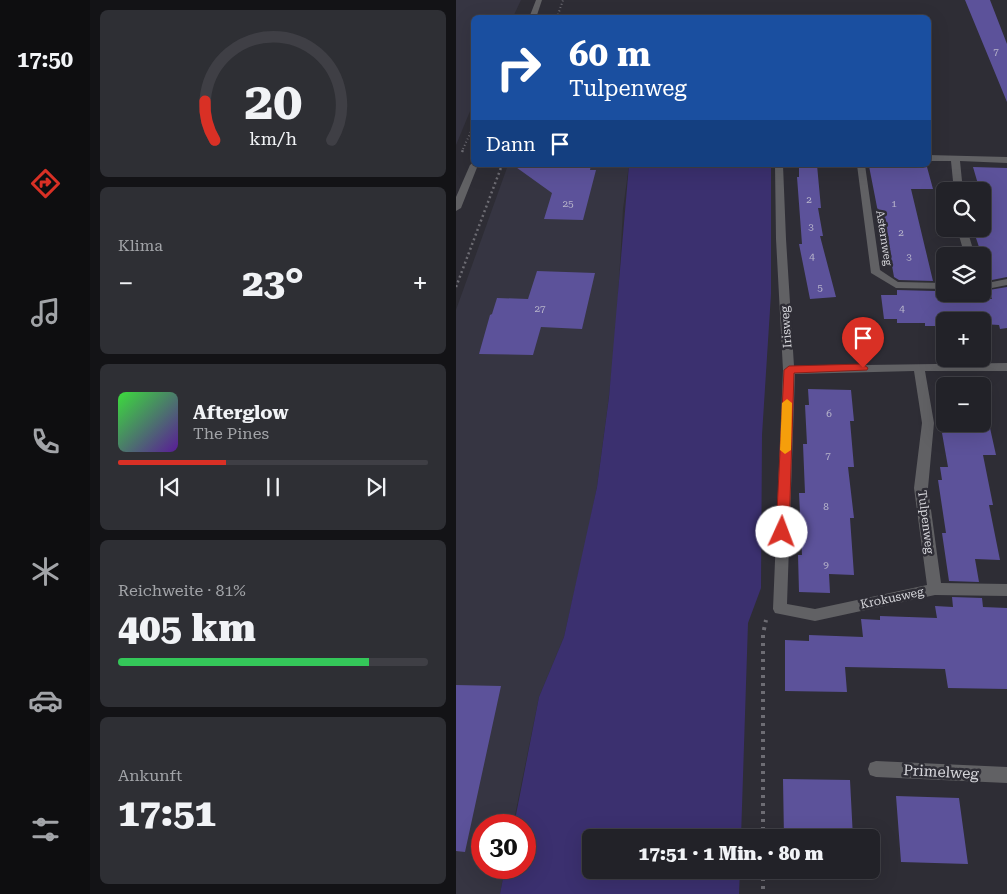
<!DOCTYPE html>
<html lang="de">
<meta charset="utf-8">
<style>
body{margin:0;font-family:"Roboto Serif",serif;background:#2e2f34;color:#f1f3f6;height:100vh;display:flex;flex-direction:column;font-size:19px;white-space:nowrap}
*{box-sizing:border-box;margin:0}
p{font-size:16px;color:#a2a4a8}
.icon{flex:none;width:28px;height:28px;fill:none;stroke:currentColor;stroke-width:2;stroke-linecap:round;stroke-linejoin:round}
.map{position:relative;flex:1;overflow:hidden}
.side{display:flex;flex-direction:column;gap:10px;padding:10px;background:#131316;width:366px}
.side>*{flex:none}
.banner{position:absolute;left:15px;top:15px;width:460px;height:152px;border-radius:8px;box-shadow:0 5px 20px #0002,0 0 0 1px #3f3f45;background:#1a4fa0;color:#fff;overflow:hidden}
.buttons{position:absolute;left:480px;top:182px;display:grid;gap:10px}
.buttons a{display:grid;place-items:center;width:55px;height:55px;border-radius:8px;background:#222228;box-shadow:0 5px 20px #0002,0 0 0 1px #3f3f45;font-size:25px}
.speed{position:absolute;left:15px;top:814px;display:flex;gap:10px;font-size:25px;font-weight:700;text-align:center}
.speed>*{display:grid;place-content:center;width:65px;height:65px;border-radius:50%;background:#222228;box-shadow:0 5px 20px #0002,0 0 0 1px #3f3f45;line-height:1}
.speed .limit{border:8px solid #d22;background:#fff;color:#111}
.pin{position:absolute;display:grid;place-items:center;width:42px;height:42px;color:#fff;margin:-51px -21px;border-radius:50% 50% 50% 0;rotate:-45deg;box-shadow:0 0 5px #0007}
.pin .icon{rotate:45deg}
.me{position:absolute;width:55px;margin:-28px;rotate:2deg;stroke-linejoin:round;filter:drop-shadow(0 0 4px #0008)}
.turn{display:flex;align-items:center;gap:18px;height:105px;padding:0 15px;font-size:22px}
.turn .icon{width:65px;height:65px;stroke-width:2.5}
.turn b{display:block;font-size:35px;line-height:42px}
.then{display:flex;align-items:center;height:48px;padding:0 15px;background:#0003;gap:10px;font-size:19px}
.big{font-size:38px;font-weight:800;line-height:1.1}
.side .tile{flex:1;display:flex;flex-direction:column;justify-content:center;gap:8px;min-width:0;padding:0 18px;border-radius:8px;background:#2e2f34}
.side .dial{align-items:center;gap:0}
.dial svg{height:130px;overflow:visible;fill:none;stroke:#3f3f45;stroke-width:7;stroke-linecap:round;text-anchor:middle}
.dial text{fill:#f1f3f6;stroke:none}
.song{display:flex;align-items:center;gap:15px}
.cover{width:60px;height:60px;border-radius:8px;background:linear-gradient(135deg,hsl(120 70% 55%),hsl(270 70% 35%))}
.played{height:5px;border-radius:2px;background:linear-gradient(90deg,#d93025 35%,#3f3f45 35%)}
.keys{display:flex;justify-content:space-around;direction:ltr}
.heat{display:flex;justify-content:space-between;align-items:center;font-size:28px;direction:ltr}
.charge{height:8px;border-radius:4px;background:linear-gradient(90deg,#34c759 81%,#3f3f45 0)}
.trip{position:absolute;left:126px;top:829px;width:298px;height:50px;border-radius:8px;background:#222228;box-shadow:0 5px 20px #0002,0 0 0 1px #3f3f45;font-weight:800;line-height:50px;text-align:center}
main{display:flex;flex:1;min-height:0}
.menu{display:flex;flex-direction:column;width:90px;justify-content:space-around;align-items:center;background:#0e0e10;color:#a2a4a8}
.menu .icon{width:35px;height:35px}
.menu .selected{color:#d93025}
.menu b{font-size:22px;color:#f1f3f6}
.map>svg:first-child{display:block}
.built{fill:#363542}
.green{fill:#3b306f}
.building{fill:#5c529a;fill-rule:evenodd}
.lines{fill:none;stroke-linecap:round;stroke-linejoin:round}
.path-far2{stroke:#6d6c73;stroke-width:2;stroke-dasharray:1 2.5;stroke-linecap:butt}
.path-far1{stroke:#6d6c73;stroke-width:2.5;stroke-dasharray:2 3;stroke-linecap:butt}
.path{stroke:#6d6c73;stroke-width:4;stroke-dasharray:3 5;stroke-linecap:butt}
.minor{fill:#616164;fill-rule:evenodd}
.route{fill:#d93025;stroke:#8d1f18}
.slow{fill:#f59e0b}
.labels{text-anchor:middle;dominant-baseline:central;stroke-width:5;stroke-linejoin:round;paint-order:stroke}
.number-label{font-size:10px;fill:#b8b5cb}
.far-street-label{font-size:11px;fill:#d6d6db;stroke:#2e2d35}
.street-label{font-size:12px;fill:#d6d6db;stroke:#2e2d35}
.near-street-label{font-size:15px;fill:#d6d6db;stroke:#2e2d35}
</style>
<main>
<nav class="menu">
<b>17:50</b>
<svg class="icon selected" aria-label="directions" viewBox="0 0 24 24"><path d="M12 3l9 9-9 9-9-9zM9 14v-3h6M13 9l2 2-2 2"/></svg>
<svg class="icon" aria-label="music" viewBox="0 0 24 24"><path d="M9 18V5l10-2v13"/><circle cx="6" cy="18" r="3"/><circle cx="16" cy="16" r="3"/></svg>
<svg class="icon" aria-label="phone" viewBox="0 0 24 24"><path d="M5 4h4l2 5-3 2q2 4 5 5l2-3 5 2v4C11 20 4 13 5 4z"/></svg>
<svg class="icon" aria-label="climate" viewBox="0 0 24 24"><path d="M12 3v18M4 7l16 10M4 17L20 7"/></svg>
<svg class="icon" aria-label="car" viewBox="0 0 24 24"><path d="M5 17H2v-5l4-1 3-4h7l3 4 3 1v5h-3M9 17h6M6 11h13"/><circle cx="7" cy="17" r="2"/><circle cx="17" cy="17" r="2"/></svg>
<svg class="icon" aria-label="filters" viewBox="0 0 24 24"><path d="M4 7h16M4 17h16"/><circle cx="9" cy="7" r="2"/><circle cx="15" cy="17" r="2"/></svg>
</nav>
<section class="side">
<div class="tile dial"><svg viewBox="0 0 100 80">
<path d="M14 69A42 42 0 1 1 86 69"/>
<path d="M14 69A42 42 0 0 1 8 45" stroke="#d93025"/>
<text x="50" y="56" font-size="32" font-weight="700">20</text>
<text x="50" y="72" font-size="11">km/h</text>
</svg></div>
<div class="tile"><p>Klima</p>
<div class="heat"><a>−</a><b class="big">23°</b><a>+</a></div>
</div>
<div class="tile">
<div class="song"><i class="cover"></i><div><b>Afterglow</b><p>The Pines</p></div></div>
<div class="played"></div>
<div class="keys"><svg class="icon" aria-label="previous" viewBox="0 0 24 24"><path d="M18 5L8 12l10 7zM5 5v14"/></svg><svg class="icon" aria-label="pause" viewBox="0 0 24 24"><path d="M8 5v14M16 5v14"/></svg><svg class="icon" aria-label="next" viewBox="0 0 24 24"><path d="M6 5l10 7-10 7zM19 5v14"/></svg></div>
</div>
<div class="tile"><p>Reichweite · 81%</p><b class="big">405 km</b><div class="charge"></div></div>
<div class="tile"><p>Ankunft</p><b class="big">17:51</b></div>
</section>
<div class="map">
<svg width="551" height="894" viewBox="0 0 551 894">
<rect width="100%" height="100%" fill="#2e2d35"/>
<path class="built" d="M 0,0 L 65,0 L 57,17 L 18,18 L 17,104 L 0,145 Z
M 52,165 L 173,165 L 167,209 L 160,335 L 152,404 L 141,487 L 130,541 L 108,637 L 83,697 L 57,825 L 26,825 L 26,868 L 49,868 L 44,894 L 0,894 L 0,310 Z"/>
<path class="green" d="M 173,165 L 315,165 L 315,294 L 306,435 L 305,588 L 292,623 L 285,837 L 135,838 L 135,870 L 284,870 L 283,894 L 44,894 L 49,868 L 69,868 L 69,825 L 58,825 L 83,697 L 108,637 L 141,487 L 153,397 Z"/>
<path class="building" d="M 509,0 L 534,0 L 551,44 L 551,102 Z
M 57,165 L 135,165 L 134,170 L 140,170 L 127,220 L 88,219 L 96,193 Z
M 343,165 L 361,165 L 365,208 L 362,208 L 367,236 L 364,236 L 380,297 L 354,299 L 343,244 L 346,244 L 341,177 L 343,177 Z
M 413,166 L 471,167 L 477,189 L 455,189 L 477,281 L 443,280 L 438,277 L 432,243 L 428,243 Z
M 517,167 L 551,168 L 551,277 L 531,281 L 526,256 L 519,235 L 526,235 L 526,191 L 524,191 Z
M 81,271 L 139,273 L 126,329 L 85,327 L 77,355 L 23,354 L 34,315 L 36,314 L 41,298 L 72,299 Z
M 551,287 L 551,328 L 544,329 L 543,325 L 526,324 L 526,321 L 489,321 L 489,326 L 469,326 L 469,323 L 441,323 L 441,319 L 428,319 L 425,295 L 441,295 L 441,290 L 479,291 L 480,298 L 536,299 L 533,290 Z
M 484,379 L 526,380 L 532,410 L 530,410 L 540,455 L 527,455 L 537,505 L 533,505 L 544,560 L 519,559 L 523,582 L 493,581 L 486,533 L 490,533 L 482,480 L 486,480 L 484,467 L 492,467 L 486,433 L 489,433 L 482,389 L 485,389 ZM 489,386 L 526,386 L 526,424 L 489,424 Z
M 352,389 L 395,390 L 398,421 L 394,421 L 398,467 L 392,467 L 398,518 L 394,518 L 398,575 L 373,574 L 374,593 L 343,592 L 342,555 L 346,555 L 343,493 L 349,493 L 347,444 L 351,444 L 349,405 L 353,405 Z
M 496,597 L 526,598 L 527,607 L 551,608 L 551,689 L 492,688 L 489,669 L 389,667 L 391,692 L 329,691 L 329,640 L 353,641 L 353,635 L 407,637 L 405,619 L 424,620 L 424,616 L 481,618 L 479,606 L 497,607 Z
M 0,685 L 45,686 L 9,852 L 0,851 Z
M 327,779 L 394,780 L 397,838 L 328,838 Z
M 440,796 L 503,798 L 512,864 L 445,862 Z"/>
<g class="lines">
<path class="path-far2" d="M 101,18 L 107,0
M 7,149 L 18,125"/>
<path class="path-far1" d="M 6,152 L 8,148
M 0,287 L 46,165"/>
<path class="path" d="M 307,838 L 307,634 L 310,620
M 307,870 L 307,894"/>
<path class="minor" d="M 80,0 L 86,0 L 80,18 L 73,18 Z
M 472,155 L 551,157 L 551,163 L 504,161 L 507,191 L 498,191 L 495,161 L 472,161 Z
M 18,162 L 18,165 L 22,165 L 5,208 L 0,211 L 0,197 L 14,165 Z
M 319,165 L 327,165 L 330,239 L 338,366 L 551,363 L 551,371 L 469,371 L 478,423 L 472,488 L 485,583 L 551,584 L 551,596 L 479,595 L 359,621 L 319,613 L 317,609 L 327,370 L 320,239 ZM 458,371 L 466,423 L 458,488 L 471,585 L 359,609 L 331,604 L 339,374 Z
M 401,165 L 409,165 L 424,270 L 442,282 L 489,283 L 489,289 L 440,288 L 415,273 Z
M 501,229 L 511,229 L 519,256 L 509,256 Z
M 551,279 L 551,285 L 526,290 L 526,284 Z
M 420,761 L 551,767 L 551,783 L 420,777 L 414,775 L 412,769 L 414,763 Z"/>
</g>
<path class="route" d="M 407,364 L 412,368 L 411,370 L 338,373 L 333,532 L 331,535 L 322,535 L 320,532 L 328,370 L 333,366 Z"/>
<path class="slow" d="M 331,399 L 336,403 L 335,450 L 329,454 L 324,450 L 326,403 Z"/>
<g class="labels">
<g class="number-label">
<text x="540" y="51">7</text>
<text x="353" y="199">2</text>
<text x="112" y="203">25</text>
<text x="438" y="203">1</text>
<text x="355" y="226">3</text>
<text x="445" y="232">2</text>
<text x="356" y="256">4</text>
<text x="453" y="256">3</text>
<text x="364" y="287">5</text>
<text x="84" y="308">27</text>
<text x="446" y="308">4</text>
<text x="373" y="413">6</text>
<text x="372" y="455">7</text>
<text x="370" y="506">8</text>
<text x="370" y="564">9</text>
</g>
<g class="far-street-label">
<text transform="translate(428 238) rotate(81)">Asternweg</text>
</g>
<g class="street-label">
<text transform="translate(330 327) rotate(-94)">Irisweg</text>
<text transform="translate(470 522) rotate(83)">Tulpenweg</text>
<text transform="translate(436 598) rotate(-12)">Krokusweg</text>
</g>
<g class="near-street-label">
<text transform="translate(485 772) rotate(3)">Primelweg</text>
</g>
</g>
</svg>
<div class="buttons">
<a><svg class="icon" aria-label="search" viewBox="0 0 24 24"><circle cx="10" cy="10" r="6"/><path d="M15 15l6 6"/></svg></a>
<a><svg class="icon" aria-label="layers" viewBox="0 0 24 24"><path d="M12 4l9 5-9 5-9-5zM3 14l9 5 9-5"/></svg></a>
<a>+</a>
<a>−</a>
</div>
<div class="speed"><div class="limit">30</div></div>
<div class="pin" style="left:407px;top:368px;background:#d93025"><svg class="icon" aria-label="arrive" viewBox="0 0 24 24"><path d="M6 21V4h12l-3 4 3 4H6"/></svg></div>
<svg class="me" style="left:326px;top:532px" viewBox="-20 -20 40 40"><circle r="19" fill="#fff"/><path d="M0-13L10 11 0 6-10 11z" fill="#d93025"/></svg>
<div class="trip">17:51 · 1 Min. · 80 m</div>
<div class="banner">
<div class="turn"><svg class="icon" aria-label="right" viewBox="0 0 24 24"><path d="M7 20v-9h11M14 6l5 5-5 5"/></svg><div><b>60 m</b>Tulpenweg</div></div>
<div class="then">Dann<svg class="icon" aria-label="arrive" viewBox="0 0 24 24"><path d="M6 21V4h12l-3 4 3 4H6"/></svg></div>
</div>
</div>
</main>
